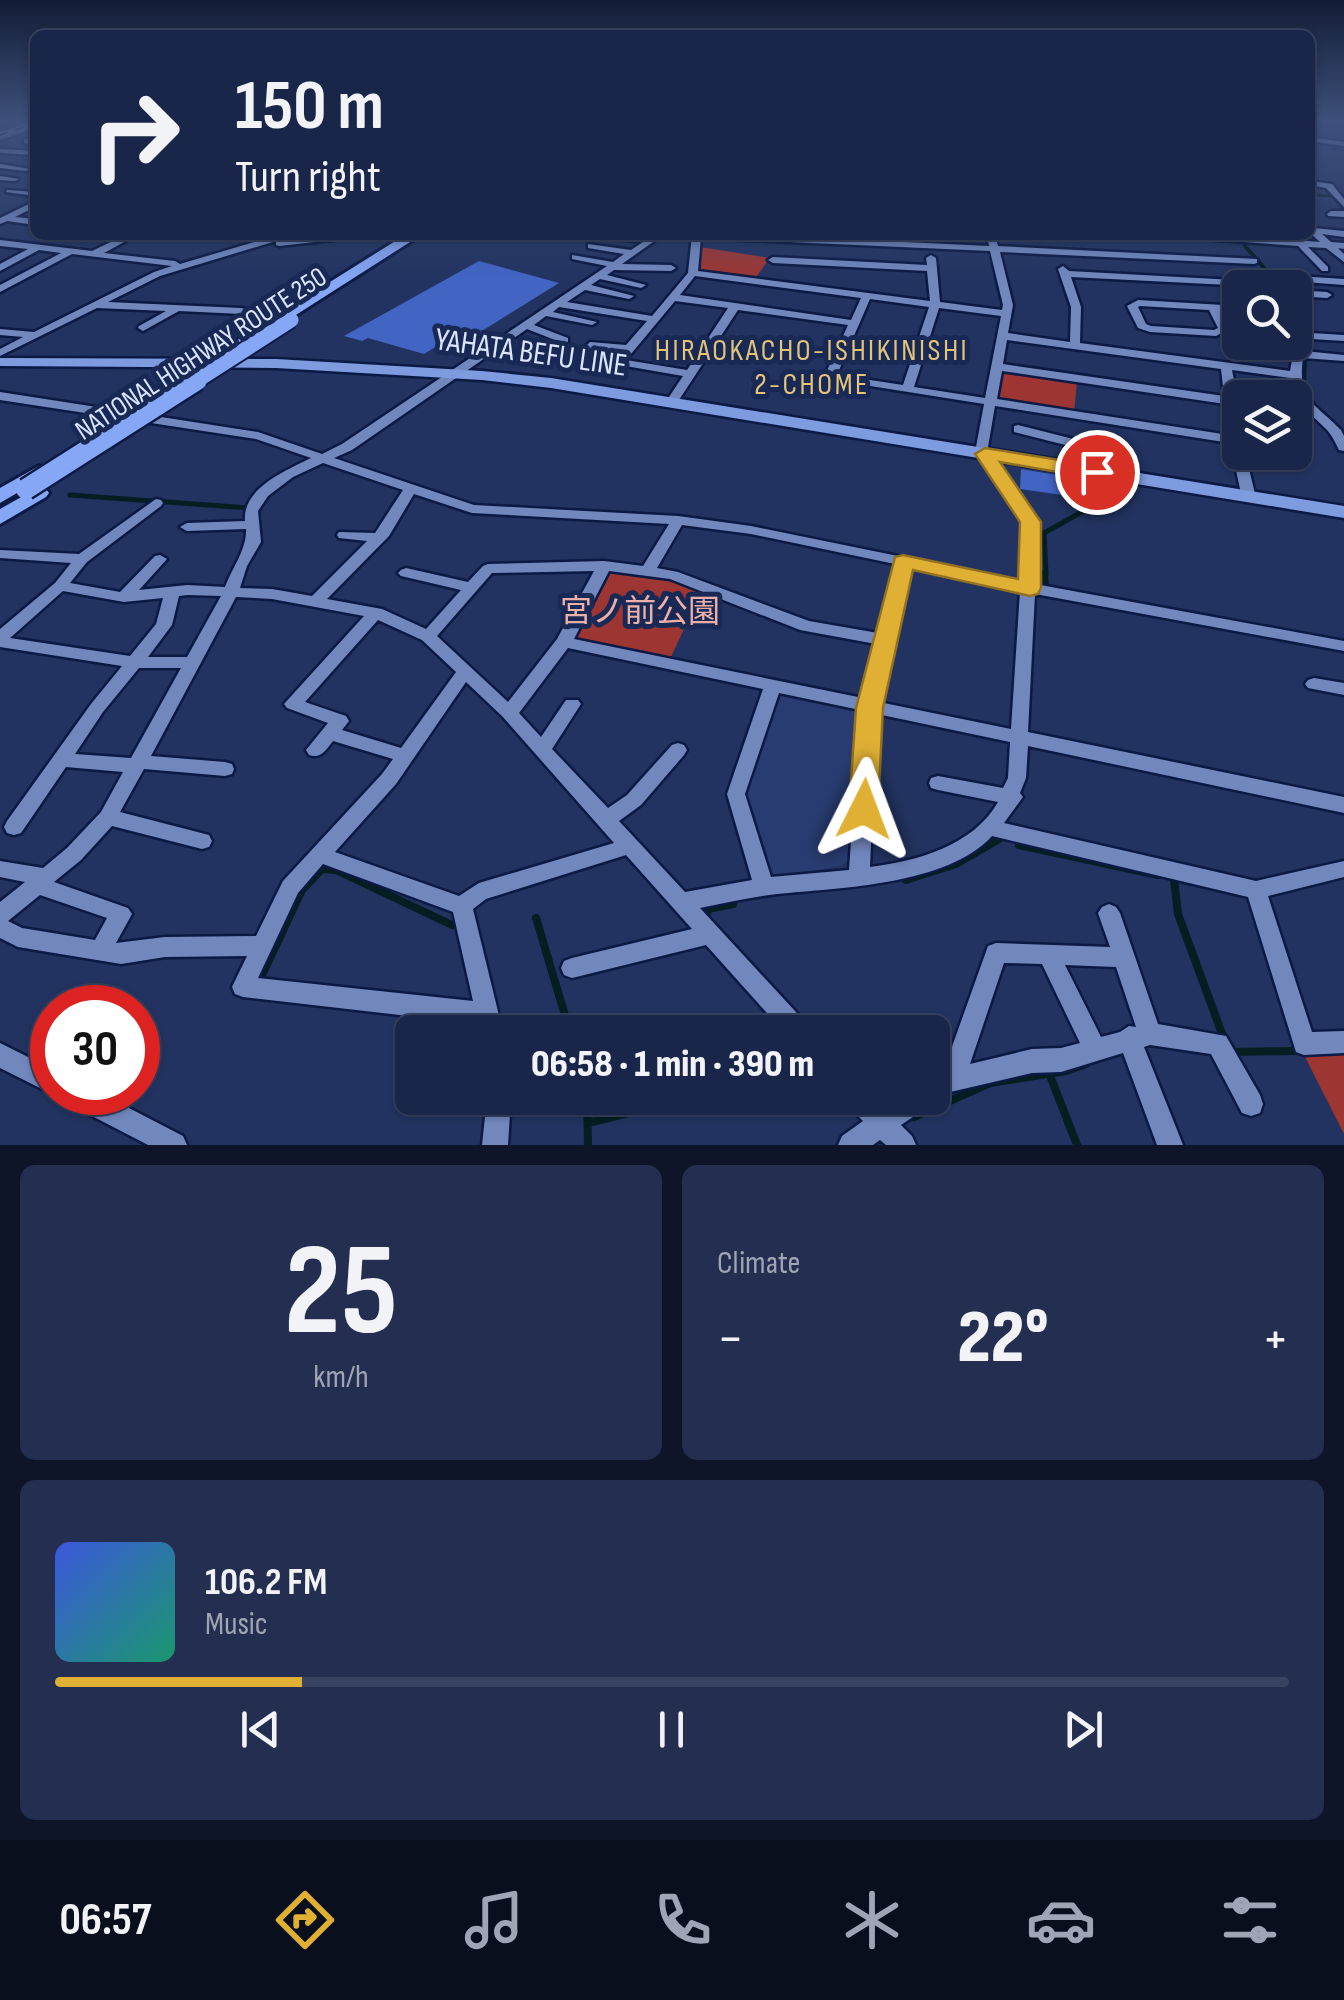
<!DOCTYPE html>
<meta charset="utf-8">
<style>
body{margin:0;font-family:"Sofia Sans Condensed","Noto Sans JP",sans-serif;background:#232e50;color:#f1f3f6;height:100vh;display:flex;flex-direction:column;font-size:38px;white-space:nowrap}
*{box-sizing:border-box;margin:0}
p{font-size:32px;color:#9fa5b4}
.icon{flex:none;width:55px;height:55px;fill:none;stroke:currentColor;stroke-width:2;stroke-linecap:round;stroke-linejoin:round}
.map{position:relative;height:1145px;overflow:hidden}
.details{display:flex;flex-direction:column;gap:20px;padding:20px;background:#0e1528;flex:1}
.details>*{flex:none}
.top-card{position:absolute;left:30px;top:30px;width:1285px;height:210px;border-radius:15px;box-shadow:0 2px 8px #0004,0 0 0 2px #384361;background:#1a2649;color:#f1f3f6;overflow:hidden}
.buttons{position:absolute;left:1222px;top:270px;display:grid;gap:20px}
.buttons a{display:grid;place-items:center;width:90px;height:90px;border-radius:15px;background:#1a2649;box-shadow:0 2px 8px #0004,0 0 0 2px #384361;font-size:50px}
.speed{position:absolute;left:30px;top:985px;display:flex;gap:20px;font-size:50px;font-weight:700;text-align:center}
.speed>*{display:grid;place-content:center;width:130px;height:130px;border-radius:50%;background:#1a2649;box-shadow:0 2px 8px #0004,0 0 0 2px #384361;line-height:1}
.speed .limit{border:15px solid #d22;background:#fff;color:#111}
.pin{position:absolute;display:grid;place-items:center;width:85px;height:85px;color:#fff;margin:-42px;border:5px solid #fff;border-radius:50%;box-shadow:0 2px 10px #0007}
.me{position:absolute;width:110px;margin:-55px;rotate:3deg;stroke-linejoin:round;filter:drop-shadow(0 0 8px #0008)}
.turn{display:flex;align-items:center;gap:35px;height:210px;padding:0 40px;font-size:45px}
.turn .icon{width:130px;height:130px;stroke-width:2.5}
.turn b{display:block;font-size:70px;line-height:85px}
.big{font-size:75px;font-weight:800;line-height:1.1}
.details .card{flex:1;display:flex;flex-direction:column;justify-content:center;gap:15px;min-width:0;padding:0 35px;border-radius:15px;background:#232e50}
.details .dial{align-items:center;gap:0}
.dial b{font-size:130px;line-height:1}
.song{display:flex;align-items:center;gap:30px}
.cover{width:120px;height:120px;border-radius:15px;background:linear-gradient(135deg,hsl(230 70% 55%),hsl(160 70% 35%))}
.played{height:10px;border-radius:5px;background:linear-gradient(90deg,#e0b034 20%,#384361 20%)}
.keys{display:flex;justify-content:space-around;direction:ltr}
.heat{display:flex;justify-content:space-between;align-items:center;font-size:55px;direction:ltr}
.details .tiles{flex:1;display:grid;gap:20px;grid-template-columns:1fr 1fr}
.card:last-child{grid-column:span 2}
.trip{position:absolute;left:395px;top:1015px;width:555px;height:100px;border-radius:15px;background:#1a2649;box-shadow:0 2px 8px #0004,0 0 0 2px #384361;font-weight:800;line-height:100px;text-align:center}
.tabs{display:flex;height:160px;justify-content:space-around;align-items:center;background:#0a0f1d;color:#9fa5b4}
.tabs .icon{width:70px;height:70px}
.tabs .selected{color:#e0b034}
.tabs b{font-size:45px;color:#f1f3f6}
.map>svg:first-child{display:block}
.built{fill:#283c71}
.green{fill:#9d3632}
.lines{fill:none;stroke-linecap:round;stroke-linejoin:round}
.stream-far4{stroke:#051e21;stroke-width:2.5}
.stream-far3{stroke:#051e21;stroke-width:4}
.stream-far2{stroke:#051e21;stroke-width:5}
.stream-far1{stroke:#051e21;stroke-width:6}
.stream{stroke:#051e21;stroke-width:8}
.building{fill:#4265c4}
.minor-casing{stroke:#0b1945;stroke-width:5}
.major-casing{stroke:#0b1945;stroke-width:5}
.highway-casing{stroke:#0b1945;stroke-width:6}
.minor{fill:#7288bd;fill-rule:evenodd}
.major{fill:#7e9bdf;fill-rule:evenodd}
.highway{fill:#86a7f6;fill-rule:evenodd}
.rail-casing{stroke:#bfcbe6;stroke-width:5}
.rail{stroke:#182956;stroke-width:2.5;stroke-dasharray:8;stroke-linecap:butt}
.highway-bridge-far1-casing{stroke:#0b1945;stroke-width:19;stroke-linecap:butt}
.highway-bridge-casing{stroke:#0b1945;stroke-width:25;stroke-linecap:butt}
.highway-bridge-far1{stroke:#86a7f6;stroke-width:15}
.highway-bridge{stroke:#86a7f6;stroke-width:20}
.route{fill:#e0b034;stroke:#927222;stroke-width:2.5}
.labels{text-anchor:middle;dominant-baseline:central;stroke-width:10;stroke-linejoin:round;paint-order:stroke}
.far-street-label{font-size:28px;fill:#dbe5fd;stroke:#182956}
.far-neighbourhood-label{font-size:30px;letter-spacing:2.5px;fill:#e5c47a;stroke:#182956}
.street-label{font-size:32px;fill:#dbe5fd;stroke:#182956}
.park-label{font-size:32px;fill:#edafa8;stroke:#182956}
</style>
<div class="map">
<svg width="1344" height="1145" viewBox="0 0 1344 1145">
<rect width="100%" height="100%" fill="#223361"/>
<path class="built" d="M 775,690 L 865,710 L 850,860 L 840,866 L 766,879 L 739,794 Z"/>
<path class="green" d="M 700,247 L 770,258 L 756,277 L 701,271 Z
M 1009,371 L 1077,381 L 1074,413 L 1003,402 L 997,398 L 1003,372 Z
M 618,569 L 659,575 L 702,590 L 670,659 L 578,640 L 573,633 L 608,573 Z
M 1344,1048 L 1344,1134 L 1301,1049 Z"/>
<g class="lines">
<path class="stream-far4" d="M 1334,149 L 1344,145
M 1310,195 L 1332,196"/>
<path class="stream-far3" d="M 1245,246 L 1271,276
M 1274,281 L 1278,288
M 1301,339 L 1306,352
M 1304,383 L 1305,358"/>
<path class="stream-far2" d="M 1303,380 L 1310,400
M 70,495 L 249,508
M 1046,574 L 1044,533 L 1089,508 L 1104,480"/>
<path class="stream-far1" d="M 1045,572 L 1046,587"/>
<path class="stream" d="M 1019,845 L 1158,875
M 1174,879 L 1178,914 L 1224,1039
M 906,880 L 956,864 L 999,839
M 707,914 L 708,909 L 733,904
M 536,918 L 570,1032
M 262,975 L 302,890 L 322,869 L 336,870 L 452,925
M 1232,1052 L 1294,1051
M 1049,1073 L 1077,1145
M 587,1098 L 588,1145
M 914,1117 L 990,1083 L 1066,1071 L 1086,1064
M 588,1123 L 689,1098"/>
</g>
<path class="building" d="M 479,261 L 559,283 L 477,334 L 462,330 L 424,354 L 368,338 L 362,341 L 344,336 Z
M 1021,469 L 1063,476 L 1063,495 L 1020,489 Z"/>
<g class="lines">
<defs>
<path id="minor" d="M 35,124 L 35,128 L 0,140 L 0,136 Z
M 1310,137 L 1344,142 L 1344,146 L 1310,141 Z
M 24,139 L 35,140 L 35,144 L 24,143 Z
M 0,149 L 35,151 L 35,155 L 0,153 Z
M 0,164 L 30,169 L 26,171 L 0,168 Z
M 0,176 L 19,179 L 15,181 L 0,180 Z
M 1310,181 L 1332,184 L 1344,199 L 1344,207 L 1326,188 L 1310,185 Z
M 7,190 L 35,192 L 35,196 L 6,192 Z
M 35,201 L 35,207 L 15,217 L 35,219 L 35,225 L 7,221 L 0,224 L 0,218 Z
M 1331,211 L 1344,211 L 1344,217 L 1328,216 L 1327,214 Z
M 1314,228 L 1344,231 L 1344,237 L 1322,234 L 1331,242 L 1344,243 L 1344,249 L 1338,248 L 1344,254 L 1344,262 L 1326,248 L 1308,247 L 1328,267 L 1328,271 L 1322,271 L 1298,246 L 1189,238 L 1185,235 L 1233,235 L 1320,242 L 1310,233 L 1310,229 Z
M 278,235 L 291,235 L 279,240 L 326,235 L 354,235 L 350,238 L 279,246 L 276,245 L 276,241 L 160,276 L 108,302 L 241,308 L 283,317 L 283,321 L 241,314 L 179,311 L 143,331 L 138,328 L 139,326 L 166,311 L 97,308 L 0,356 L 0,349 L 23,337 L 0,335 L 0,329 L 34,332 L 154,272 L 172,266 L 72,254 L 0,292 L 0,285 L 61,253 L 39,250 L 0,271 L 0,264 L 28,249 L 0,246 L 0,240 L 92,251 L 123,236 L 127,239 L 126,241 L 104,253 L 175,261 L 180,264 Z
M 532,235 L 543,235 L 539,238 Z
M 602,235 L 650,237 L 663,235 L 622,264 L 671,265 L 676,268 L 671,271 L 614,270 L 607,275 L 646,285 L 641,288 L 600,279 L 591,285 L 634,296 L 629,299 L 585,290 L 567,302 L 652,316 L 688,273 L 692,235 L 754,235 L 989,246 L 987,235 L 995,235 L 998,246 L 1257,259 L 1257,263 L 1254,264 L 1000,252 L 1013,305 L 1008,333 L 1070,342 L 1071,307 L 1058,269 L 1063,266 L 1069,271 L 1271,282 L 1271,286 L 1268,287 L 1071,277 L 1081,307 L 1080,343 L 1290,371 L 1294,349 L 1290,342 L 1295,342 L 1295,339 L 1299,340 L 1304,351 L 1344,355 L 1344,361 L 1303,358 C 1297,401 1315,403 1341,430 L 1344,436 L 1344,451 L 1339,450 C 1335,442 1332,435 1326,429 C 1309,411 1291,404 1290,378 L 1232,370 L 1238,401 L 1240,452 L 1245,452 L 1256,498 L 1254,501 L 1244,501 L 1242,498 L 1230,443 L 995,406 L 988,447 L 1038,523 L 1035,584 L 1344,641 L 1344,651 L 1035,594 L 1028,732 L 1344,797 L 1344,813 L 1028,746 L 1026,778 L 1020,793 L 1023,797 L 1004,823 L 1256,881 L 1344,861 L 1344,877 L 1268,896 L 1312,1032 L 1344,1031 L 1344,1053 L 1304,1055 L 1296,1052 L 1248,897 L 992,836 C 948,885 838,888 777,894 C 751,897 725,903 700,908 L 807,1024 L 810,1032 L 784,1032 L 706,945 L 572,978 L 564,975 L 561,968 L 564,961 L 572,958 L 692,929 L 626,855 L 486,899 L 473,909 L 503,1032 L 481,1032 L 478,1024 L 243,997 L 235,994 L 232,987 L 247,956 L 165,957 L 121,964 L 18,947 L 0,938 L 0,902 L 25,882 L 0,877 L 0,861 L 43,868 L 67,848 L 101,812 L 123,772 L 66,767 L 21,833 L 14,835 L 7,833 L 4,827 L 7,821 L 91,704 L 122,666 L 0,647 L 0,629 L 55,583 L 71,563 L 0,558 L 0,550 L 79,554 L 156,499 L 161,500 L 163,503 L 161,506 L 87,562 L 70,583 L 120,592 L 155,556 L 160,555 L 167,559 L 139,590 L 187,585 L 225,587 C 232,568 247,549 246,529 L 187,531 L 180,527 L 187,523 L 245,521 C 242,488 287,470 311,458 L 256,439 L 0,400 L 0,392 L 258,432 L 322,454 L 342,444 L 607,266 L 572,259 L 572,255 L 613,262 L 624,254 L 588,248 L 588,244 L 631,250 L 643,242 L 606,238 ZM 701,238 L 990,251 L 1003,305 L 1002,310 L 940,302 L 936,258 L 931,255 L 926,258 L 927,265 L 773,257 L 768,260 L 773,263 L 927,271 L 930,301 L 698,271 ZM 695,276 L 861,298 L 851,320 L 680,295 ZM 870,299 L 929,307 L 903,385 L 837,375 ZM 675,301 L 728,308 L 687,370 L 626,360 ZM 559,307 L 647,321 L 626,345 L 590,342 L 573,359 L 579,362 L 597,348 L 621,351 L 612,362 L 614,364 L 683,376 L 665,403 L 671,407 L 677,403 L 738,310 L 848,325 L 824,377 L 826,379 L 984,404 L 976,447 L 1024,523 L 1020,581 L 751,526 L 678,516 L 474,505 L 334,458 L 352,450 L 527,329 L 560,342 L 568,342 L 568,338 L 534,325 L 546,316 L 592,325 L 597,322 L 553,312 ZM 939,308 L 1001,316 L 985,398 L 914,387 ZM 1007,340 L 1221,369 L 1224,396 L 1003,364 ZM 1002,371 L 1225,404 L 1229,435 L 997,399 ZM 323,463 L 403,490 L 375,533 L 339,532 L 337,535 L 339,538 L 367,541 L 312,596 L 272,589 L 240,588 L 247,566 L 261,542 L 258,511 L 268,496 L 293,477 ZM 414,494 L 472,513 L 669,524 L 643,566 L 604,561 L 488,564 L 483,566 L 468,582 L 406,568 L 401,570 L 398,573 L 401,576 L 461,590 L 426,629 L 382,609 L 327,599 L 389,536 ZM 682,525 L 751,534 L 895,564 L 878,633 L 809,621 L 678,572 L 657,568 ZM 909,567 L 1020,591 L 1011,729 L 879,702 ZM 594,571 L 557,639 L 508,702 L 437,636 L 492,573 ZM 609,571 L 670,579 L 800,630 L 876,644 L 863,698 L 574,639 ZM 63,591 L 124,602 L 163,598 L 156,624 L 130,656 L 10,638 ZM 187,595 L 221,596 L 187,657 L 148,657 L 172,625 L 179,596 ZM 236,597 L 272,599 L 364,616 L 284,704 L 287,708 L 328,723 L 306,750 L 309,755 C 321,759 326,750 333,741 L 393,759 L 382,774 L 283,881 L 256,936 L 165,937 L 116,943 L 132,914 L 128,908 L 54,882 L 81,860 L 112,826 L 202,849 L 209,847 L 212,841 L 209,835 L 120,812 L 144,769 L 225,776 L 232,774 L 234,769 L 232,764 L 225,762 L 151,756 ZM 378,620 L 422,640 L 456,672 L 401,748 L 342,730 L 349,721 L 346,716 L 305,702 ZM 568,648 L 763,689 L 727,794 L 752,880 L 685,892 L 619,821 L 641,805 L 684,755 L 687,750 L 684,745 L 678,743 L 672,745 L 627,795 L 608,808 L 552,749 L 581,704 L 578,700 L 566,700 L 541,737 L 519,713 ZM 139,668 L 181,668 L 131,758 L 75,754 L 103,712 ZM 466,682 L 503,717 L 614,843 L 479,883 L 459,896 L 335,852 L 396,784 ZM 779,693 L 860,710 L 849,870 L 771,877 L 745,794 ZM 877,714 L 1010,742 L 1008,778 L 1003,788 L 938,776 L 931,778 L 929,783 L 931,788 L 938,790 L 998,802 C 973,846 917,861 870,867 ZM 323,864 L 453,912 L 473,1001 L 258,978 L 298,893 ZM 40,895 L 107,918 L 95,940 L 22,928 L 8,921 Z
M 1265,274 L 1344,279 L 1344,285 L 1262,279 L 1260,277 Z
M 1295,290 L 1327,292 L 1332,295 L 1327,298 L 1295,296 Z
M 1138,300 L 1240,306 L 1240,312 L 1220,311 L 1229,329 L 1216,336 L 1150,332 L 1138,328 L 1127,306 ZM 1140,306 L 1209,310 L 1218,328 L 1214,330 L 1151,326 L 1146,324 L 1138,307 Z
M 1295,332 L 1344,335 L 1344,341 L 1295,338 Z
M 1018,425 L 1113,449 L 1114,452 L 1102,476 L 1092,476 L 1090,473 L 1101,454 L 1014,432 L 1014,426 Z
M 1314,678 L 1344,683 L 1344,695 L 1308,688 L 1305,684 L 1308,680 Z
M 1109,904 L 1116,907 L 1120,913 L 1158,1024 L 1226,1036 L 1260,1095 L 1263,1104 L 1260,1113 L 1251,1116 L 1242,1113 L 1211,1054 L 1150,1045 L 1144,1047 L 1183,1145 L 1157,1145 L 1123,1053 L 1061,1072 L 1032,1073 L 946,1093 L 931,1100 L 928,1107 L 901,1125 L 912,1136 L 916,1145 L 886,1145 L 880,1140 L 873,1145 L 838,1145 L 842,1136 L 863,1121 L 849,1107 L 846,1098 L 875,1098 L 884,1107 L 898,1098 L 932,1098 L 932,1073 L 944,1069 L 988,946 L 996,943 L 1110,947 L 1098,913 L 1102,907 ZM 1004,963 L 1042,964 L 1080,1043 L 1061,1048 L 1032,1049 L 970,1064 ZM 1065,965 L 1116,967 L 1136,1027 L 1129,1026 L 1120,1032 L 1101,1037 Z
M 0,1043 L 52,1069 L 52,1092 L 56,1092 L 52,1094 L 0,1068 Z
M 60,1092 L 98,1092 L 183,1136 L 187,1145 L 148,1145 L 63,1101 Z
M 487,1098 L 511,1098 L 508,1145 L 482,1145 Z"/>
<path id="major" d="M 0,358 L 276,359 L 482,371 L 551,378 L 1344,506 L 1344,518 L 551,388 L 482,380 L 276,368 L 0,366 Z"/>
<path id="highway" d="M 405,235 L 421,235 L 177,391 L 171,392 L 162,387 Z
M 39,466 L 46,468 L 49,472 L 46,476 L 0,503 L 0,488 Z
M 39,487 L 46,489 L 49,493 L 46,497 L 0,524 L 0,509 Z"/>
</defs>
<use href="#minor" class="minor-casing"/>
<use href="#major" class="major-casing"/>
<use href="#highway" class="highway-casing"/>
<use href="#minor" class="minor"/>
<use href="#major" class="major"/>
<use href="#highway" class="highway"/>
<defs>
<path id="rail" d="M 0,135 L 35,123"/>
</defs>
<use href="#rail" class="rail-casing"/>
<use href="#rail" class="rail"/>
<defs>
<path id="highway-bridge-far1" d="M 193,383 L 291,320"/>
<path id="highway-bridge" d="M 26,489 L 197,380"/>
</defs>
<use href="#highway-bridge-far1" class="highway-bridge-far1-casing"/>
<use href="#highway-bridge" class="highway-bridge-casing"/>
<use href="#highway-bridge-far1" class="highway-bridge-far1"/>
<use href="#highway-bridge" class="highway-bridge"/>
</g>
<linearGradient id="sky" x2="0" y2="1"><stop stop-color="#131c35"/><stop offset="0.43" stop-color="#3e507b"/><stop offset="1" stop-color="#3e507b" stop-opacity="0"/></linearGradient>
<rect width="1344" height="281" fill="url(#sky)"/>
<path class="route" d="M 985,448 L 1097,466 L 1107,472 L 1097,479 L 1000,462 L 1041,522 L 1041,588 L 1038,594 L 1030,596 L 913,570 L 883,708 L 878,809 L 874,817 L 864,820 L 853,817 L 849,809 L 856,708 L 895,557 L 903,555 L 1018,579 L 1020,522 L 975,454 Z"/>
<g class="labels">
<g class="far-street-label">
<text transform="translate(201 354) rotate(-33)">NATIONAL HIGHWAY ROUTE 250</text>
</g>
<g class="far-neighbourhood-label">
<text x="812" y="351">HIRAOKACHO-ISHIKINISHI<tspan x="812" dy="34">2-CHOME</tspan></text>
</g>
<g class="street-label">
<text transform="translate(531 353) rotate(8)">YAHATA BEFU LINE</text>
</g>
<g class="park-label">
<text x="640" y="612">宮ノ前公園</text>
</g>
</g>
</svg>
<div class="buttons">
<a><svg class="icon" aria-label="search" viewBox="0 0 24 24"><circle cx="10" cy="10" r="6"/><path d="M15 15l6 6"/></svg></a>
<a><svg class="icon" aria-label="layers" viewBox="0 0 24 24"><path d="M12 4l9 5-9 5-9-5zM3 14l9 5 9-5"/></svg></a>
</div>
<div class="speed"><div class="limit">30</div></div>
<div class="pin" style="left:1097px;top:472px;background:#d93025"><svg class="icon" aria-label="arrive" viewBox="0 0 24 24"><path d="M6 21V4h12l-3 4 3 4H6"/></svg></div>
<svg class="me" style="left:864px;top:809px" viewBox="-20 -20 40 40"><path d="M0-17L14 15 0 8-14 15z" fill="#e0b034" stroke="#fff" stroke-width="4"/></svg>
<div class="trip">06:58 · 1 min · 390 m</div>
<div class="top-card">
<div class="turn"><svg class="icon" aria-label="right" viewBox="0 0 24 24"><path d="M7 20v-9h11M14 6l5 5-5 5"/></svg><div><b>150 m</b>Turn right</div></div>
</div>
</div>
<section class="details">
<div class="tiles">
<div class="card dial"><b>25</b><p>km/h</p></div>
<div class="card"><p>Climate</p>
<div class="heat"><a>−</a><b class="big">22°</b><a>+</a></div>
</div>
<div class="card">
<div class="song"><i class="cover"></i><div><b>106.2 FM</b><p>Music</p></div></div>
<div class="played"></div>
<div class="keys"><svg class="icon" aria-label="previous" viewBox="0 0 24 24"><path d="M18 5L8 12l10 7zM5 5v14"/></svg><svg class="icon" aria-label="pause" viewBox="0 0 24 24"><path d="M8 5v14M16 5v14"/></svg><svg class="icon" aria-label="next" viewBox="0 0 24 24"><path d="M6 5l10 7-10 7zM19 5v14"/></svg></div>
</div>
</div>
</section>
<nav class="tabs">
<b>06:57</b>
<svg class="icon selected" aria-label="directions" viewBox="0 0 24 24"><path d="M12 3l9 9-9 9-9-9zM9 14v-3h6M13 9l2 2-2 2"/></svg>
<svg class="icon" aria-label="music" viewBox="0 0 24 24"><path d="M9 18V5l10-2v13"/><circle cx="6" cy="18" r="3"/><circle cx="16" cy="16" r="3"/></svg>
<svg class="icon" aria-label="phone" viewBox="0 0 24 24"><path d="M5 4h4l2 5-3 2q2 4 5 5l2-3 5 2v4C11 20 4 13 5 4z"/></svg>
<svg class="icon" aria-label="climate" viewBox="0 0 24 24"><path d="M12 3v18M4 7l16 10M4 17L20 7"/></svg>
<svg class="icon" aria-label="car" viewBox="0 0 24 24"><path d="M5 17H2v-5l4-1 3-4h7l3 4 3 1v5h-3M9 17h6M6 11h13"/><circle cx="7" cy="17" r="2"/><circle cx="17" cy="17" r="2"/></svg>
<svg class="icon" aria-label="filters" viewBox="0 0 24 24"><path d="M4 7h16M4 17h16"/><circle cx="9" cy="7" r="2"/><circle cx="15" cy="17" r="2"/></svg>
</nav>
